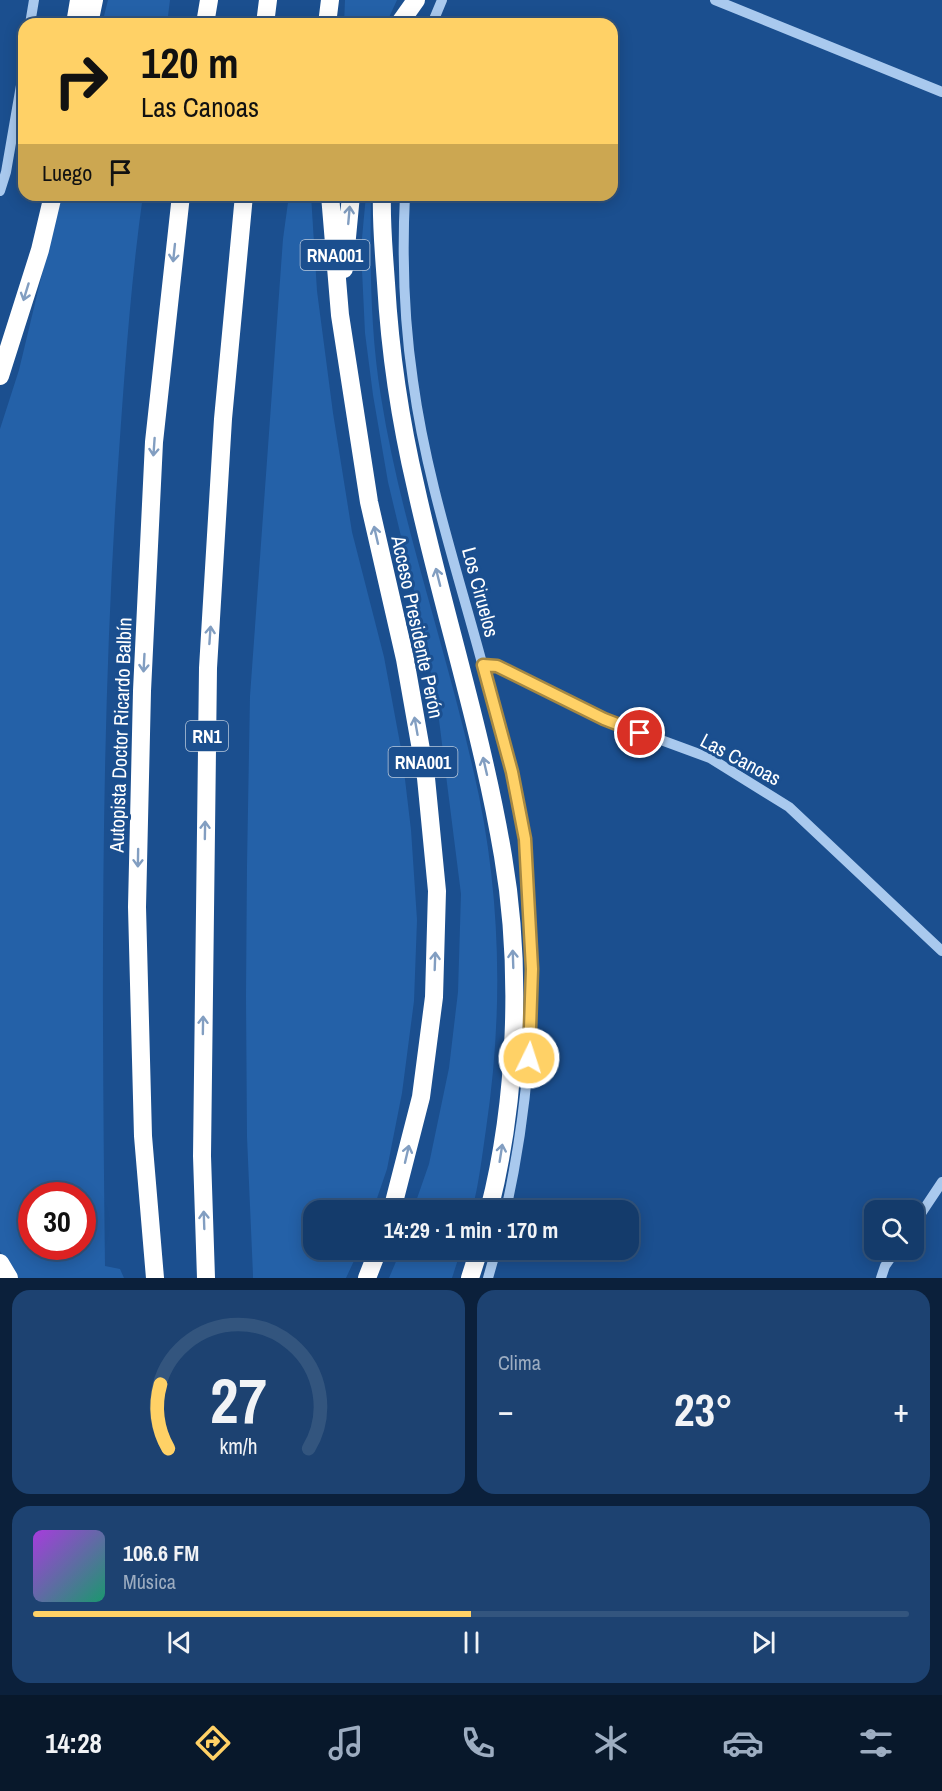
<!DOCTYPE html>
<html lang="es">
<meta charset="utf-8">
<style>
body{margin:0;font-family:"Archivo Narrow",sans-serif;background:#1d4271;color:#f1f3f6;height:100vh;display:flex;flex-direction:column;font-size:22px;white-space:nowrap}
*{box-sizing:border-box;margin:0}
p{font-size:20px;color:#9dadc1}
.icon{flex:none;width:33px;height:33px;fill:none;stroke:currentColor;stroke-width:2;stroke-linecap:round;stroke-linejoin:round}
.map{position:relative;height:1278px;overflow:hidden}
.drawer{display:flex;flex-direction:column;gap:12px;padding:12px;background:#0b203b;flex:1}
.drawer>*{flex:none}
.top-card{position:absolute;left:18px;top:18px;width:600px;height:183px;border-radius:18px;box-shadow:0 3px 15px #0003,0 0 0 2px #33557e;background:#ffd166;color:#111;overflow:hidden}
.buttons{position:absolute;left:864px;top:1200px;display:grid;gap:12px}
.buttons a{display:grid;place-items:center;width:60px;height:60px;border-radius:12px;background:#143b6b;box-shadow:0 3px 15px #0003,0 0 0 2px #33557e;font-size:30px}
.speed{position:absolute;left:18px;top:1182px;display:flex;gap:12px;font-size:30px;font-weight:700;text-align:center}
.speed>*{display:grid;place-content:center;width:78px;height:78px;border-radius:50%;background:#143b6b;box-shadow:0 3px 15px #0003,0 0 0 2px #33557e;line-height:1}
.speed .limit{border:9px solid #d22;background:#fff;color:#111}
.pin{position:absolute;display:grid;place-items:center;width:51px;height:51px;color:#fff;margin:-26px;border:3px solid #fff;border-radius:50%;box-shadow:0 2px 6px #0007}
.me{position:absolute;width:66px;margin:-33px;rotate:4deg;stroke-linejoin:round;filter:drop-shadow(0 0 4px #0008)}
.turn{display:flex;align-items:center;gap:21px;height:126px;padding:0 24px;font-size:27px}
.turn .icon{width:78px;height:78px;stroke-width:2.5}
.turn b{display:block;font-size:42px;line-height:51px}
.then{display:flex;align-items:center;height:57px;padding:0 24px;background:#0003;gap:12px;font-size:22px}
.big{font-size:45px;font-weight:800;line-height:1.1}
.drawer .tile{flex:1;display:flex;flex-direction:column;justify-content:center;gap:9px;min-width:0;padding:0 21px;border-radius:18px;background:#1d4271}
.drawer .dial{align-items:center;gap:0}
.dial svg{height:156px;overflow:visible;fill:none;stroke:#33557e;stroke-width:7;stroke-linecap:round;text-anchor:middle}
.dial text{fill:#f1f3f6;stroke:none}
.song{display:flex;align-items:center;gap:18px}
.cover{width:72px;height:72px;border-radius:9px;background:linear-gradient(135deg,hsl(280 70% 55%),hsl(160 70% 35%))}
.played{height:6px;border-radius:3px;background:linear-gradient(90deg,#ffd166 50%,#33557e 50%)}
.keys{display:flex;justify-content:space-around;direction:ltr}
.heat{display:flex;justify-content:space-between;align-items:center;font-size:33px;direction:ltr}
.drawer .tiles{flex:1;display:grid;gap:12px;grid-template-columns:1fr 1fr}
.tile:last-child{grid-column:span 2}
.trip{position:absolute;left:303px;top:1200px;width:336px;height:60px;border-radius:18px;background:#143b6b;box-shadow:0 3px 15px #0003,0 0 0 2px #33557e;font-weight:800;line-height:60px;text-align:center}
.dock{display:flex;height:96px;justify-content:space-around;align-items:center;background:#08182b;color:#9dadc1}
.dock .icon{width:42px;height:42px}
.dock .selected{color:#ffd166}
.dock b{font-size:27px;color:#f1f3f6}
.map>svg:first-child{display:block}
.green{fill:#2461a8;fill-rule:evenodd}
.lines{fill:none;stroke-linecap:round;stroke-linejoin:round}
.minor{stroke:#a9c9ee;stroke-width:10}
.highway{stroke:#fff;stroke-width:18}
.oneway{stroke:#829ec1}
.route-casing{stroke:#a68842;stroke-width:15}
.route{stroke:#ffd166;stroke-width:10}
.labels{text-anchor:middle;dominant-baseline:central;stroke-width:6;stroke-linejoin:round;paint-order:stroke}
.shield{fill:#1b4f8f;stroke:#bbcadd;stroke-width:1.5}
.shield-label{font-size:18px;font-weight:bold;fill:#fff}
.street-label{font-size:20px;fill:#fff;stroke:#1b4f8f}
</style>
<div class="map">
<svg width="942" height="1278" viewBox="0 0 942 1278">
<rect width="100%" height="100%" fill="#1b4f8f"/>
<path class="green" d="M 108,0 L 170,0 L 167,24 L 102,24 Z
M 345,0 L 397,0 L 386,24 L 344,24 Z
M 61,195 L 143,195 C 129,294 123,396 116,496 C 100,752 102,1009 105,1266 L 120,1269 L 124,1278 L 17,1278 L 0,1251 L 0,429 L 19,370 ZM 32,1196 L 82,1196 L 82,1246 L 32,1246 Z
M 289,195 L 311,195 L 317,291 L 333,413 L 352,532 L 384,657 L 402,754 L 411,830 L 417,920 L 414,1001 L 402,1093 L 387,1169 L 373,1210 L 314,1210 L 314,1250 L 359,1250 L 346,1278 L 253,1278 L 253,1275 L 247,1137 L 246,996 L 247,865 L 250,696 L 283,239 Z
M 366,195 L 371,195 C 370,262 370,330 381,397 C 401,523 445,644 473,769 C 501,887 504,1009 486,1129 C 482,1156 479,1184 472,1210 L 413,1210 L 429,1164 L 449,1068 L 458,992 L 461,894 L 437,704 L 416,599 L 388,482 L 373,395 L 365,333 L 361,249 Z
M 401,1250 L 461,1250 L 452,1278 L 389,1278 Z"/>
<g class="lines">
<path class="minor" d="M 715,0 L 942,92
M 30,24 L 34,0
M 432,24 L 442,0
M 0,191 L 6,172 L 24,68
M 405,195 C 402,257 404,320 413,381 C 426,477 457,570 482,663 C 498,721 518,779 525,839 C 528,863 529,888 530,912 C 535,1016 528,1109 506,1210
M 483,665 L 497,666 L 604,719 L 710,758 L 789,807 L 942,951
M 914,1224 L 942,1182
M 488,1278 L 496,1250
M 881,1278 L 885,1266 L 896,1250"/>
<path class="highway" d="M 75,24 L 79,0
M 89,24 L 94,0
M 205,24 L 209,0
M 265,24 L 268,0
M 327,24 L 330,0
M 399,24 L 416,0
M 330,195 L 340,315 L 369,502 L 405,659 L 426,778 L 437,891 L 434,997 L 421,1097 L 392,1210
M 382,195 C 381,224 384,254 386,283 C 390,352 400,420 416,488 C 443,611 482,731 503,856 C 522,967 517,1101 489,1210
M 344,269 L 351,195
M 0,376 L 40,250 L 53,195
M 0,1263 L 9,1278
M 155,1278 L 143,1136 L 137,907 L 142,691 L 154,442 L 181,195
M 206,1278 L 202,1156 L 208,668 L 223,419 L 244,195
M 367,1278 L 378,1250
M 470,1278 L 479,1250"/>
</g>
<defs><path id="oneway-shaft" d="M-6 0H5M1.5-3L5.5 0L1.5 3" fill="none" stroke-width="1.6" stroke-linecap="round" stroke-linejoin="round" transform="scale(1.5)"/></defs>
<g class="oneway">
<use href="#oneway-shaft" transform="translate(349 215) rotate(-85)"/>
<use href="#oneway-shaft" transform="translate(174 253) rotate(96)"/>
<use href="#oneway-shaft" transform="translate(26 292) rotate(107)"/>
<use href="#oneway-shaft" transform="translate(154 447) rotate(94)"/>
<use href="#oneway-shaft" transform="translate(376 535) rotate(-103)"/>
<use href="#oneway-shaft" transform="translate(438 577) rotate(-104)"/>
<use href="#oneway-shaft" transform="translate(210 635) rotate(-86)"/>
<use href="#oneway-shaft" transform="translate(144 663) rotate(93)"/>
<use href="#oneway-shaft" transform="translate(416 726) rotate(-100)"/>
<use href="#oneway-shaft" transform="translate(485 766) rotate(-103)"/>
<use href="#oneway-shaft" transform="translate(205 830) rotate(-89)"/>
<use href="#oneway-shaft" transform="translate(138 858) rotate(91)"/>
<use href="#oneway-shaft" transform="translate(513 959) rotate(-92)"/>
<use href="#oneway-shaft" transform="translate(435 961) rotate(-88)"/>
<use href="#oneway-shaft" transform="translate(203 1025) rotate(-89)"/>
<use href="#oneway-shaft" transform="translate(501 1153) rotate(-81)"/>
<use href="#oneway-shaft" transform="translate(407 1154) rotate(-77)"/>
<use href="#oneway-shaft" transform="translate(204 1220) rotate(-92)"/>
</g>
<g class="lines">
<defs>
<path id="route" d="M 529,1058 L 532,969 L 525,839 L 512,772 L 483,665 L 497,666 L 604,719 L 640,733"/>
</defs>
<use href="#route" class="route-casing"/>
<use href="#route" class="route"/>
</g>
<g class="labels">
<g class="shield">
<rect x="300.5" y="240" width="69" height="30" rx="4.5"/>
<rect x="186" y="721" width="42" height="30" rx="4.5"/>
<rect x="388.5" y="747" width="69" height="30" rx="4.5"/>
</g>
<g class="shield-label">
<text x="335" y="255">RNA001</text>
<text x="207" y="736">RN1</text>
<text x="423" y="762">RNA001</text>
</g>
<g class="street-label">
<text transform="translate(481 592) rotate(75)">Los Ciruelos</text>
<text transform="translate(418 627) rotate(78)">Acceso Presidente Perón</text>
<text transform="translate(120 735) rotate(-88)">Autopista Doctor Ricardo Balbín</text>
<text transform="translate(741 759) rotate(28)">Las Canoas</text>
</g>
</g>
</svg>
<div class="buttons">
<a><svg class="icon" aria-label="search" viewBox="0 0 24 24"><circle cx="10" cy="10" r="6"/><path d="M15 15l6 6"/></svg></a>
</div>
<div class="speed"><div class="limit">30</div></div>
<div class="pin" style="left:640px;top:733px;background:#d93025"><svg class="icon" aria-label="arrive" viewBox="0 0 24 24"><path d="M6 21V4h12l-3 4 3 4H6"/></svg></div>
<svg class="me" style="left:529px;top:1058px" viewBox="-20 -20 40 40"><circle r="17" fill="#ffd166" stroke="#fff" stroke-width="3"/><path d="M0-11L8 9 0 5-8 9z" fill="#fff"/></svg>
<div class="trip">14:29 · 1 min · 170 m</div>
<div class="top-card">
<div class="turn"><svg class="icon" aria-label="right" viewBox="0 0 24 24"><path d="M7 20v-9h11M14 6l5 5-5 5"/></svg><div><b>120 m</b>Las Canoas</div></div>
<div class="then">Luego<svg class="icon" aria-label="arrive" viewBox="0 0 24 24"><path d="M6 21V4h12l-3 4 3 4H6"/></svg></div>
</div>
</div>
<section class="drawer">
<div class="tiles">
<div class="tile dial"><svg viewBox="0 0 100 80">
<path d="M14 69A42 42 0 1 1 86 69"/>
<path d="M14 69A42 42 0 0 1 10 36" stroke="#ffd166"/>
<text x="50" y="56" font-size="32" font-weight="700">27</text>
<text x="50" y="72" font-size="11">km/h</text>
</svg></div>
<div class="tile"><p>Clima</p>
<div class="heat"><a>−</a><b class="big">23°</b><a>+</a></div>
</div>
<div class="tile">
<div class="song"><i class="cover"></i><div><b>106.6 FM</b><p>Música</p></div></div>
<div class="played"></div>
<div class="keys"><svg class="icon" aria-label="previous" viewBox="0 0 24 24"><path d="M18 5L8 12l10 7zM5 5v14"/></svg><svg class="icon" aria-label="pause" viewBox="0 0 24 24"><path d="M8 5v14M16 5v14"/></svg><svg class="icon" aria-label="next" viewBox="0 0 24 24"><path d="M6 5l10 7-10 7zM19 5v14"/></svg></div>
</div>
</div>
</section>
<nav class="dock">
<b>14:28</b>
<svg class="icon selected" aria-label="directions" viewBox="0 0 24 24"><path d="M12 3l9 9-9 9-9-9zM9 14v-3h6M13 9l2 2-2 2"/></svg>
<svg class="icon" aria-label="music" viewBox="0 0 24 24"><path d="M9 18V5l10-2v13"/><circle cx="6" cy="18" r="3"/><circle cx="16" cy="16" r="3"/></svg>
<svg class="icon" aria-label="phone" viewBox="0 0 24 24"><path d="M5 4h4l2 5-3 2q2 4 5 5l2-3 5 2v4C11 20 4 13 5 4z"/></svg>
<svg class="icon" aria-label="climate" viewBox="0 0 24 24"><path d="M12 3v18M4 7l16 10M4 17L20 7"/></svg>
<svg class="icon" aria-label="car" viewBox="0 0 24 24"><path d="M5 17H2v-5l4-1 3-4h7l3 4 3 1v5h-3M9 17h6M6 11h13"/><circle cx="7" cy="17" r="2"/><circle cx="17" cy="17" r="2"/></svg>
<svg class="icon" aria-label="filters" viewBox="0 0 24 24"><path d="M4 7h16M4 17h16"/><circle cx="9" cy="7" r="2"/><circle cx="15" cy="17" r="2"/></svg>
</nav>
